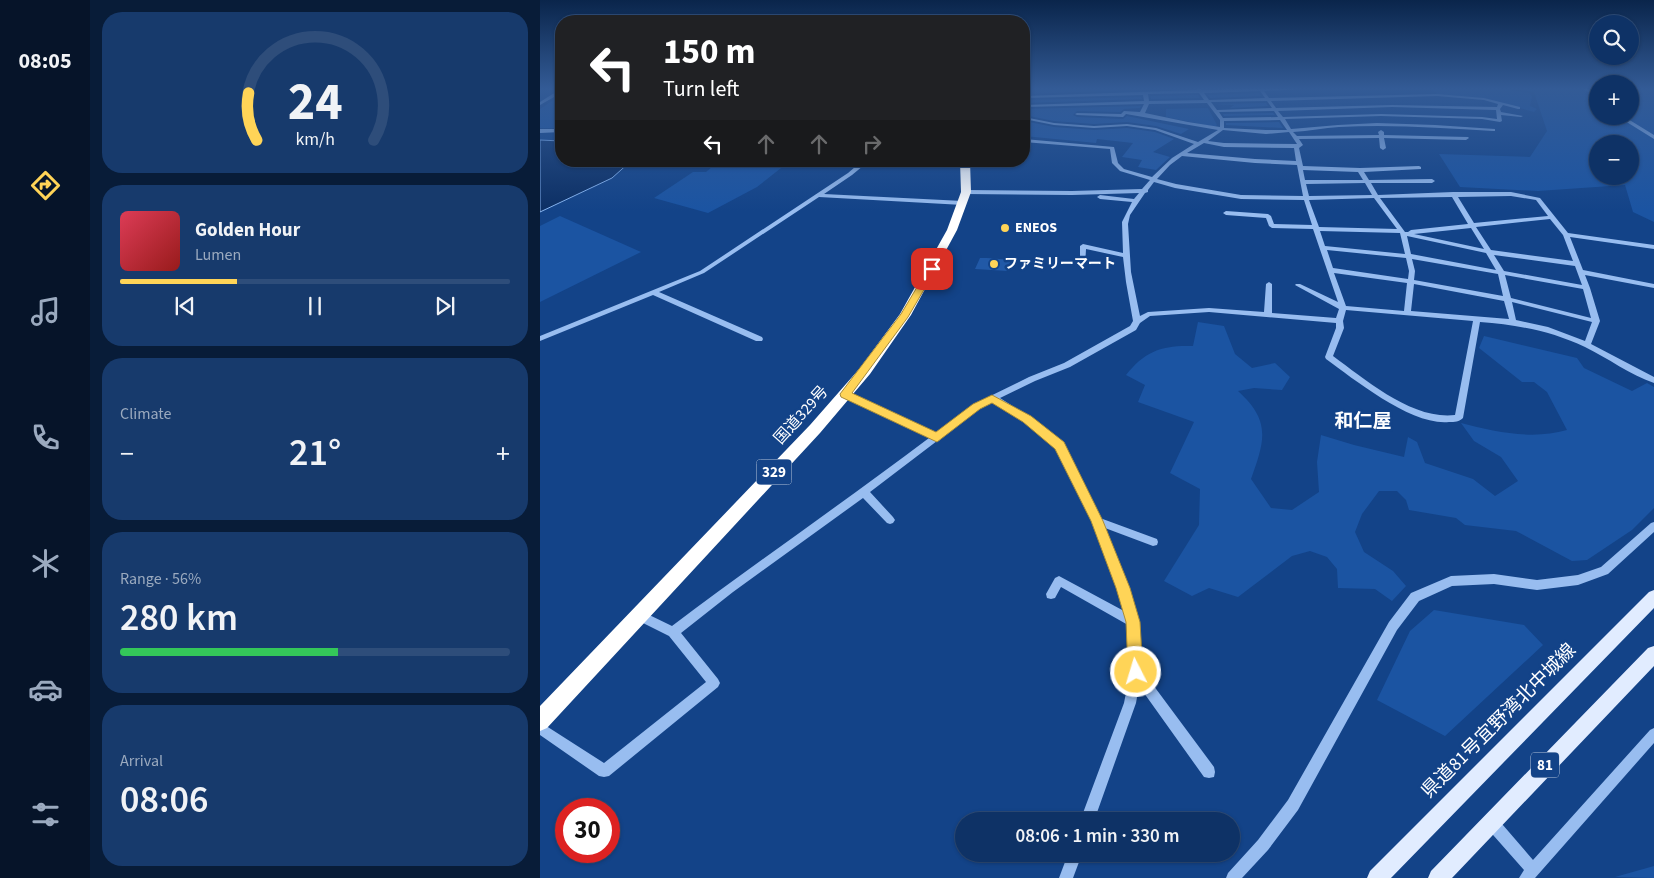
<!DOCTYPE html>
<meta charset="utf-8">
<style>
body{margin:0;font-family:"Source Sans 3","Noto Sans JP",sans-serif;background:#173a6c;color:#f1f3f6;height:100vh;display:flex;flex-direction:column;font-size:19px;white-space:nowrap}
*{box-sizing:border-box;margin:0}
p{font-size:16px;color:#9baabf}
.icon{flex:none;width:28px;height:28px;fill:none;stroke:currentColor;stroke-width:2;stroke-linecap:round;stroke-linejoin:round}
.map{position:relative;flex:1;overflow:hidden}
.details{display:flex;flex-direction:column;gap:12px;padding:12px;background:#081c38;width:450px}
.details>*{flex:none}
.hud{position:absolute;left:15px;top:15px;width:475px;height:152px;border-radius:20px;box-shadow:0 1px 4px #0004,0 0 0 1px #2e4d7a;background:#202124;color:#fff;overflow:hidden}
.buttons{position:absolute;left:1049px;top:15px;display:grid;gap:10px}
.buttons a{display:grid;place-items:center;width:50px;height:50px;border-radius:50%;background:#0e3266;box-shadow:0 1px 4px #0004,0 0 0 1px #2e4d7a;font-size:25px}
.speed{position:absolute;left:15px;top:798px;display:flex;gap:10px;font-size:25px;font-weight:700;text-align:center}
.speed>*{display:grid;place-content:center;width:65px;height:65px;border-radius:50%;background:#0e3266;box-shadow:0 1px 4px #0004,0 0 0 1px #2e4d7a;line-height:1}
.speed .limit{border:8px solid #d22;background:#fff;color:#111}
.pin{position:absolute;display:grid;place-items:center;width:42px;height:42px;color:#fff;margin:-21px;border-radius:10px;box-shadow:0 2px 8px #0006}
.me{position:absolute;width:55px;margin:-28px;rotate:355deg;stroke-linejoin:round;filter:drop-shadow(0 0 4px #0008)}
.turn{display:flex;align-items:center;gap:18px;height:105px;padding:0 25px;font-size:22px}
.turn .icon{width:65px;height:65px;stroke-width:2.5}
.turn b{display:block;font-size:35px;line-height:42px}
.lanes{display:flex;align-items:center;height:48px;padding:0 25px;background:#0003;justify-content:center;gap:25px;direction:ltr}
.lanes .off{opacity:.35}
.big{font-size:38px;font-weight:600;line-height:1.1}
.details .card{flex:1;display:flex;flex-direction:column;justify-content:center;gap:8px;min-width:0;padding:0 18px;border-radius:20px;background:#173a6c}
.details .dial{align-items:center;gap:0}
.dial svg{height:130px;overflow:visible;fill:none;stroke:#2e4d7a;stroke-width:7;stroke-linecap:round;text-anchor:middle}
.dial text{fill:#f1f3f6;stroke:none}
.song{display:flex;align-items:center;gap:15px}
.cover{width:60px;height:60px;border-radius:8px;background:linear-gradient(135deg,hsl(350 70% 55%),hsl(0 70% 35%))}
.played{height:5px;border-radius:2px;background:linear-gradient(90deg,#ffd457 30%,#2e4d7a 30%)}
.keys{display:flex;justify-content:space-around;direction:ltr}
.heat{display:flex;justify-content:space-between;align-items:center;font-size:28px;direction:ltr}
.charge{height:8px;border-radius:4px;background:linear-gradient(90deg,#34c759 56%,#2e4d7a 0)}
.trip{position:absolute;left:415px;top:812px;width:285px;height:50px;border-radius:25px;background:#0e3266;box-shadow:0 1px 4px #0004,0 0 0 1px #2e4d7a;font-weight:600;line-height:50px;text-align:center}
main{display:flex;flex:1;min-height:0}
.tabs{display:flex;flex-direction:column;width:90px;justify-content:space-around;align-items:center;background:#061429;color:#9baabf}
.tabs .icon{width:35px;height:35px}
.tabs .selected{color:#ffd457}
.tabs b{font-size:22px;color:#f1f3f6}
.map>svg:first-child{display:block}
.green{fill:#1b54a2;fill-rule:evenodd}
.water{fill:#0c2f64;stroke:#8ab8f3}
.building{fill:#2159a7}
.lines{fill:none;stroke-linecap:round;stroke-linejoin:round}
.minor{fill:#98bdf0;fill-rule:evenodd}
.major{fill:#e1ecff;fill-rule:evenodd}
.highway{fill:#fff;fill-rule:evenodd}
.route{fill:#ffd457;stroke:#a68a39}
.poi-dot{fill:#ffd457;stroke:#134388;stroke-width:2}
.labels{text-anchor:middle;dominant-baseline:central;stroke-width:5;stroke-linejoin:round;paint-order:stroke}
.far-poi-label{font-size:14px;font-weight:bold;fill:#fff;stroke:#134388;text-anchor:start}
.shield{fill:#134388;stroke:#b8c7db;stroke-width:1}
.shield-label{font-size:15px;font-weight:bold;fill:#fff}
.street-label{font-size:16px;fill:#fff;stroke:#134388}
.quarter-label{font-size:19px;font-weight:bold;fill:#fff;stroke:#134388}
.near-street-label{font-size:19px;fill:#fff;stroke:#134388}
</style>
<main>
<nav class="tabs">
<b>08:05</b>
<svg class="icon selected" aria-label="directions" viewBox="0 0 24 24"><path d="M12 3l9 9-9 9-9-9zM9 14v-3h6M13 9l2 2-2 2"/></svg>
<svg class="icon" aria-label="music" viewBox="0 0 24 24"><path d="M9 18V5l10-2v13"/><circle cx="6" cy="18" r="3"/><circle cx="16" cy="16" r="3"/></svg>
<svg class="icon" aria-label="phone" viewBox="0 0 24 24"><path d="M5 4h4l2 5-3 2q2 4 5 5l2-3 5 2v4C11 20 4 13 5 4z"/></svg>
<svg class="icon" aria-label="climate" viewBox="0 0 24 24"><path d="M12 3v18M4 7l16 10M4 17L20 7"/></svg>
<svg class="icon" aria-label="car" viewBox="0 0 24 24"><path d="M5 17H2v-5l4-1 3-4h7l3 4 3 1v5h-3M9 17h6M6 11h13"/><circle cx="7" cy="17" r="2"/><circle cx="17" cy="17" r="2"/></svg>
<svg class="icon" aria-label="filters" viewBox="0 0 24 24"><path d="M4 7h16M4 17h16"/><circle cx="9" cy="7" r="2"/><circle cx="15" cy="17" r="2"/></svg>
</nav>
<section class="details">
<div class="card dial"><svg viewBox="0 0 100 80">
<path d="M14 69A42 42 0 1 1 86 69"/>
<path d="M14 69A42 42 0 0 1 9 40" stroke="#ffd457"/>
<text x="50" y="56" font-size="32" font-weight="700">24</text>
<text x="50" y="72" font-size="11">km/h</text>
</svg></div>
<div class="card">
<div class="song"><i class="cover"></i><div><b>Golden Hour</b><p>Lumen</p></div></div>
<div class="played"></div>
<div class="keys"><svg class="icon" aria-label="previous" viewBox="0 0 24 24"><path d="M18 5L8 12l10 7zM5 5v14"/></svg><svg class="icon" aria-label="pause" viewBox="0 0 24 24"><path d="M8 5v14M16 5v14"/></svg><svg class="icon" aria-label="next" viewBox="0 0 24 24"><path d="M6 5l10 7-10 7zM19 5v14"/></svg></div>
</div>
<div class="card"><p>Climate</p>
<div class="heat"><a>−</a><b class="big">21°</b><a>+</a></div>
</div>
<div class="card"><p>Range · 56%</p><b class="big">280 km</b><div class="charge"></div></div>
<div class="card"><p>Arrival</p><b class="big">08:06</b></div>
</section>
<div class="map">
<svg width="1114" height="878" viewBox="0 0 1114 878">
<rect width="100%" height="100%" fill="#134388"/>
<path class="green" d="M 889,88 L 958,88 L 990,93 L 992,97 L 990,106 L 997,109 L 994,112 L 943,98 L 897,94 Z
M 967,88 L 1057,88 L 1058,116 L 1090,116 L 1090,88 L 1114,88 L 1114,222 L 1093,212 L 1085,185 L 998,191 L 920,187 L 899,154 L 990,157 L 1007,131 L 994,92 ZM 1058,144 L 1090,144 L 1090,176 L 1058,176 Z
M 21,95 L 21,128 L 0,128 L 0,109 Z
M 668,108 L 677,125 L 675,127 L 626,117 L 626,109 Z
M 179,161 L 250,161 L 217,187 L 168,213 L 114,198 L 153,172 L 166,172 Z
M 20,216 L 101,252 L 0,302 L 0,226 Z
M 658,322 L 684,326 L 695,354 L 712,368 L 735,363 L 750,377 L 742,390 L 714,388 L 698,391 C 731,421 725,440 711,479 L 731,508 L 752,510 L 779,492 L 777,462 L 781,435 L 814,445 L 864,457 L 868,437 L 877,442 L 885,463 L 933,479 L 955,496 L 978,481 L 961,457 L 934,441 L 921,423 C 955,432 993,440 1027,430 L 1007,392 L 994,382 L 982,382 L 939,348 L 944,336 L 1037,358 L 1044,368 L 1092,391 L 1107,383 L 1114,387 L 1114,508 L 1092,530 L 1047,560 L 1032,561 L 976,531 L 925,525 L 916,518 L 869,510 L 866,500 L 857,491 L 839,491 L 822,514 L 815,532 L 824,552 L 853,571 L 866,586 L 852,601 L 835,589 L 798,588 L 797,569 L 787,557 L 770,551 L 752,556 L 698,597 L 669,588 L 652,596 L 624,581 L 659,525 L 660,489 L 630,473 L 654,422 L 598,402 L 605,385 L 586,375 C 605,351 622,345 653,346 Z
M 894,610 L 984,625 L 1003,645 L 905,736 L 837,700 L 870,631 Z
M 1114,866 L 1114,878 L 1075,877 Z"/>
<path class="water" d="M 0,140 L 21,141 L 21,161 L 91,161 L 72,178 L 0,212 Z"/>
<path class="building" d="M 504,88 L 602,89 L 654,88 L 484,94 L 484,89 Z
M 719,93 L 721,96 L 670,98 L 668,95 Z
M 658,95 L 660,98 L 611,99 L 610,96 Z
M 601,97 L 602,99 L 484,103 L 484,100 Z
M 726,103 L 728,106 L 690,108 L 694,105 L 675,104 Z
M 601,106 L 600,108 L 584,109 L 580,112 L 537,111 L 533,115 L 537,117 L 583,119 L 587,116 L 649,129 L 641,134 L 616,126 L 587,122 L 554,124 L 514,121 L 484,115 L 484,109 Z
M 733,113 L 735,115 L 684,116 L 683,114 Z
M 484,121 L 514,127 L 554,130 L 587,128 L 615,132 L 634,139 L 613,152 L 630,157 L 616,170 L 598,167 L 602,160 L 582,157 L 593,143 L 557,139 L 556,143 L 484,136 Z
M 739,122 L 743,128 L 686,125 L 686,123 Z
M 440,258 L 447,258 L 472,260 L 468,271 L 435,269 Z"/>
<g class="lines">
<path class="minor" d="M 656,88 L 660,88 L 662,90 L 718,88 L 767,88 L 765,89 L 724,91 L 729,98 L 897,94 L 944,98 L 980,107 L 980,109 L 978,109 L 963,105 L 960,109 L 961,112 L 983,116 L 981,117 L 961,115 L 962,121 L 960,122 L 942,119 L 841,116 L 745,119 L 751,129 L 798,125 L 837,123 L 895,125 L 955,129 L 955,131 L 953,131 C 902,128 851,124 799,127 C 784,128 769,131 753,132 L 757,136 L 839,135 L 838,132 L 841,130 L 844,132 L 844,135 L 928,137 L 929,138 L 926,140 L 844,138 L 846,148 L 843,150 L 840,148 L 839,138 L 759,139 L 763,145 L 759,148 L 763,166 L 820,168 L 879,166 L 881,167 L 881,169 L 824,172 L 829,180 L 892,179 L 895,181 L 892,183 L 831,183 L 838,195 L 913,192 L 971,192 L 1000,198 L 1028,233 L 1114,245 L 1114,249 L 1030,237 L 1043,270 L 1114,284 L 1114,288 L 1045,275 L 1050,288 L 1060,321 L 1051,344 L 1114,377 L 1114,383 C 1090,375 1068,358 1045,347 C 1011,331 978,325 940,322 L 923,418 C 919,422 915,422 909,422 C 872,426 815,380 786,359 L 785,357 L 796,328 L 796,323 L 669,312 L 610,316 L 600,323 L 596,330 L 530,367 L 495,381 L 460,398 L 490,417 L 523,444 L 560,518 L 617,539 L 618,542 L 617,545 L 613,546 L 565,528 L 588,588 L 598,622 L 602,670 L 674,767 L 675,772 L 674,777 L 669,778 L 664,777 L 599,686 L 596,703 L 554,821 L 540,821 L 584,703 L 590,672 L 588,625 L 521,587 L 515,598 L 511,599 L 507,598 L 506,594 L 515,578 L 519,576 L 584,611 L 578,588 L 552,521 L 517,448 L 484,421 L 453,402 L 440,408 L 401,438 L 400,440 L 397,441 L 330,492 L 353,517 L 355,520 L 353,523 L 350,524 L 347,523 L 323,498 L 193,592 L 141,633 L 178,679 L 180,683 L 178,687 L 69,776 L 64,777 L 59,776 L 0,735 L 0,722 L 64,763 L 166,682 L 129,636 L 95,619 L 94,615 L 95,611 L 99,610 L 132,626 C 217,562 304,502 389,438 L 302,396 L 301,394 L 302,392 L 308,392 L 395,433 L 434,404 L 489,377 L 524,363 L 590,326 L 593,321 L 586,282 L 583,257 L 546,249 L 545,268 L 544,269 L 540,269 L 540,246 L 543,244 L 583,253 L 582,222 L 592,202 L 560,199 L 557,197 L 560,195 L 594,199 L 599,193 L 532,195 L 426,194 L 423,192 L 426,190 L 532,191 L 602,189 L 610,180 L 580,171 L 572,163 L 570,149 L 484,142 L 484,139 L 574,147 L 578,163 L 584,169 L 612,177 L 632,158 L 654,144 L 615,130 L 587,126 L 554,128 L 514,125 L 484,119 L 484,117 L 514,123 L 554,126 L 587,124 L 616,128 L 658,142 L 678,130 L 586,114 L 583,117 L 537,115 L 535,114 L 537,113 L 581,114 L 584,111 L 600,112 L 604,104 L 484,107 L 484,105 L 604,101 L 603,95 L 484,98 L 484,96 L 657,90 ZM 720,91 L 725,98 L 669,100 L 664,93 ZM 659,93 L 664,100 L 609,101 L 608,94 ZM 897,96 L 944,100 L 958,104 L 957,107 L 852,105 L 736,108 L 731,101 ZM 727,101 L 732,108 L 677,110 L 671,102 ZM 667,103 L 680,120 L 680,127 L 648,122 L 605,113 L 609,104 ZM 852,107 L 956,110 L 957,119 L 942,117 L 841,114 L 743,117 L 738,111 ZM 734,111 L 738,117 L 683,118 L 679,112 ZM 740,120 L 747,130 L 726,130 L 684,128 L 684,121 ZM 683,130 L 726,134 L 749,132 L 757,144 L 684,143 L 668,141 ZM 664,143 L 684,147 L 754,148 L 756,161 L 715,159 L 647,153 ZM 642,156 L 715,163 L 757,165 L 763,196 L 701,195 L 636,184 L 617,179 L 630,165 ZM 763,170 L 818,172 L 823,180 L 765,180 ZM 614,182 L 635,188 L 701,199 L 764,200 L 772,225 L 734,224 L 731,216 L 728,214 L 686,211 L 683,213 L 686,215 L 726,218 L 729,226 L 732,228 L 773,229 L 798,302 L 760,284 L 756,284 L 755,285 L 799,309 L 796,318 L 732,313 L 732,284 L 729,282 L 726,284 L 724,312 L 669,308 L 608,312 L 600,316 L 591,272 L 588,224 L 590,215 L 605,193 L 608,192 L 608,190 ZM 825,183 L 832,195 L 769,196 L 766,184 ZM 971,196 L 996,200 L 1008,216 L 934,223 L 918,197 ZM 912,197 L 928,224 L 871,230 L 868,232 L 865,232 L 840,198 ZM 834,198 L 857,229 L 779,227 L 769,200 ZM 1010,219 L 1023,235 L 1033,261 L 951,250 L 936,227 ZM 931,228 L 944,249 L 874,234 ZM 780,231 L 860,233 L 865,254 L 785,246 ZM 867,236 L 946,253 L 956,270 L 871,254 ZM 787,250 L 866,258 L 869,271 L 868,279 L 793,268 ZM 954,255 L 1035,266 L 1042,285 L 964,271 ZM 872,259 L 958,274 L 963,296 L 874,280 L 875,271 ZM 794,273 L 867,283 L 864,311 L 806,306 ZM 965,275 L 1043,289 L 1051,318 L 971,298 ZM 874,284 L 964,301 L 969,319 L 871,311 ZM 972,302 L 1052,322 L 1045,341 L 1008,327 L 976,320 ZM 806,310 L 933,321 L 915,415 C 872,420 826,380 793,356 L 804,328 L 803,321 Z
M 1041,88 L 1046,88 L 1058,94 L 1058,97 Z
M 19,90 L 21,90 L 21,93 L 0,105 L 0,102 Z
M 1077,116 L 1083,116 L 1114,135 L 1114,139 Z
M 0,129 L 21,129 L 21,132 L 0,133 Z
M 322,161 L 329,161 L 312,175 L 284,194 L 423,201 L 426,203 L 423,205 L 279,197 L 164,273 L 119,292 L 222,337 L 223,339 L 222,341 L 216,341 L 113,295 L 0,341 L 0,336 L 160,271 L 308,173 Z
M 1114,522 L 1114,532 L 1068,574 L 1038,585 L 997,590 L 954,584 L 912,586 L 879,601 L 857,630 L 758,810 L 728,850 L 702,878 L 686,878 L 688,873 L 718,840 L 748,800 L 849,622 L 871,593 L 911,576 L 954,574 L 997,580 L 1038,575 L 1061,567 L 1111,523 Z
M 1114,728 L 1114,743 L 995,878 L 979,878 L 984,870 L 946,827 L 944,822 L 946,817 L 951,815 L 956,817 L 993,860 L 1110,730 Z
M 528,854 L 542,854 L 533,878 L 519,878 Z"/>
<path class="major" d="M 1114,590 L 1114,608 L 851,878 L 827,878 L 830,871 L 1109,592 Z
M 1114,646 L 1114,666 L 912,878 L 888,878 L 891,871 L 1108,648 Z"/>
<path class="highway" d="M 420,161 L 430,161 L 431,192 L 417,230 L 371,315 L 330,374 L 280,433 L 7,728 L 0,731 L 0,706 L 270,425 L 320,368 L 360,314 L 407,230 L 421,192 Z"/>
</g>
<linearGradient id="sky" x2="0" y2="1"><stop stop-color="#0a254b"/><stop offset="0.42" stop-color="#335b96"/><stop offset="1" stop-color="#335b96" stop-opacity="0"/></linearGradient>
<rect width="1114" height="211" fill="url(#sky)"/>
<path class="route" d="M 389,267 L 396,269 L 368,317 L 312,393 L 396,432 L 433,404 L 452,395 L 491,416 L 524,442 L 563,521 L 590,588 L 600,622 L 603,672 L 601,677 L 596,679 L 590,677 L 588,672 L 586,622 L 576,588 L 551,521 L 515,449 L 483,422 L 452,403 L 440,409 L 397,442 L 301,397 L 300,394 L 361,314 Z"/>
<g class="poi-dot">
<circle cx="465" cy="228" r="5"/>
<circle cx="454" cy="264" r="5"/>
</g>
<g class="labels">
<g class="far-poi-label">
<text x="475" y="228">ENEOS</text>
<text x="464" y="264">ファミリーマート</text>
</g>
<g class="shield">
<rect x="216.5" y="459.5" width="35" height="25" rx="4"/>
<rect x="991" y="752.5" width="28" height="25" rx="4"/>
</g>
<g class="shield-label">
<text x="234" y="472">329</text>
<text x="1005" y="765">81</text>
</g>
<g class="street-label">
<text transform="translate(261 415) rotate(-48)">国道329号</text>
</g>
<g class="quarter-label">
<text x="823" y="421">和仁屋</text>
</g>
<g class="near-street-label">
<text transform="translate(959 721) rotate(-45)">県道81号宜野湾北中城線</text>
</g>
</g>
</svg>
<div class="buttons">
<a><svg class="icon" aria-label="search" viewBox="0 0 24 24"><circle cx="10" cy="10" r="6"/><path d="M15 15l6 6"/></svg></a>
<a>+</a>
<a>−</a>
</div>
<div class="speed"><div class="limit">30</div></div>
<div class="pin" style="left:392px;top:269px;background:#d93025"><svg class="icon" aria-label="arrive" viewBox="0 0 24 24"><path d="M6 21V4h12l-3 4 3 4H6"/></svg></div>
<svg class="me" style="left:596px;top:672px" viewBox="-20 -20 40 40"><circle r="17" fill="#ffd457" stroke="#fff" stroke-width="3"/><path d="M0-11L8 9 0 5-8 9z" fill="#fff"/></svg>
<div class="trip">08:06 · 1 min · 330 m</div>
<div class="hud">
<div class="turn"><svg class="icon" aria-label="left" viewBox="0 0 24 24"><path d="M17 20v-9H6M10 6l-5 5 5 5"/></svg><div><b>150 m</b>Turn left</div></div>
<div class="lanes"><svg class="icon" aria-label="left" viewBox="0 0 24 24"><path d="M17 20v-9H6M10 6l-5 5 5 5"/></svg><svg class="icon off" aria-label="ahead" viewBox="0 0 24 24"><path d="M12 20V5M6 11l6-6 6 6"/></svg><svg class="icon off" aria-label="ahead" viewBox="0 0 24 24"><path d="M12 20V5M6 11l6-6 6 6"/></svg><svg class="icon off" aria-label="right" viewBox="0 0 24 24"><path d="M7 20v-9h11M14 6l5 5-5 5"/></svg></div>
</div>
</div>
</main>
